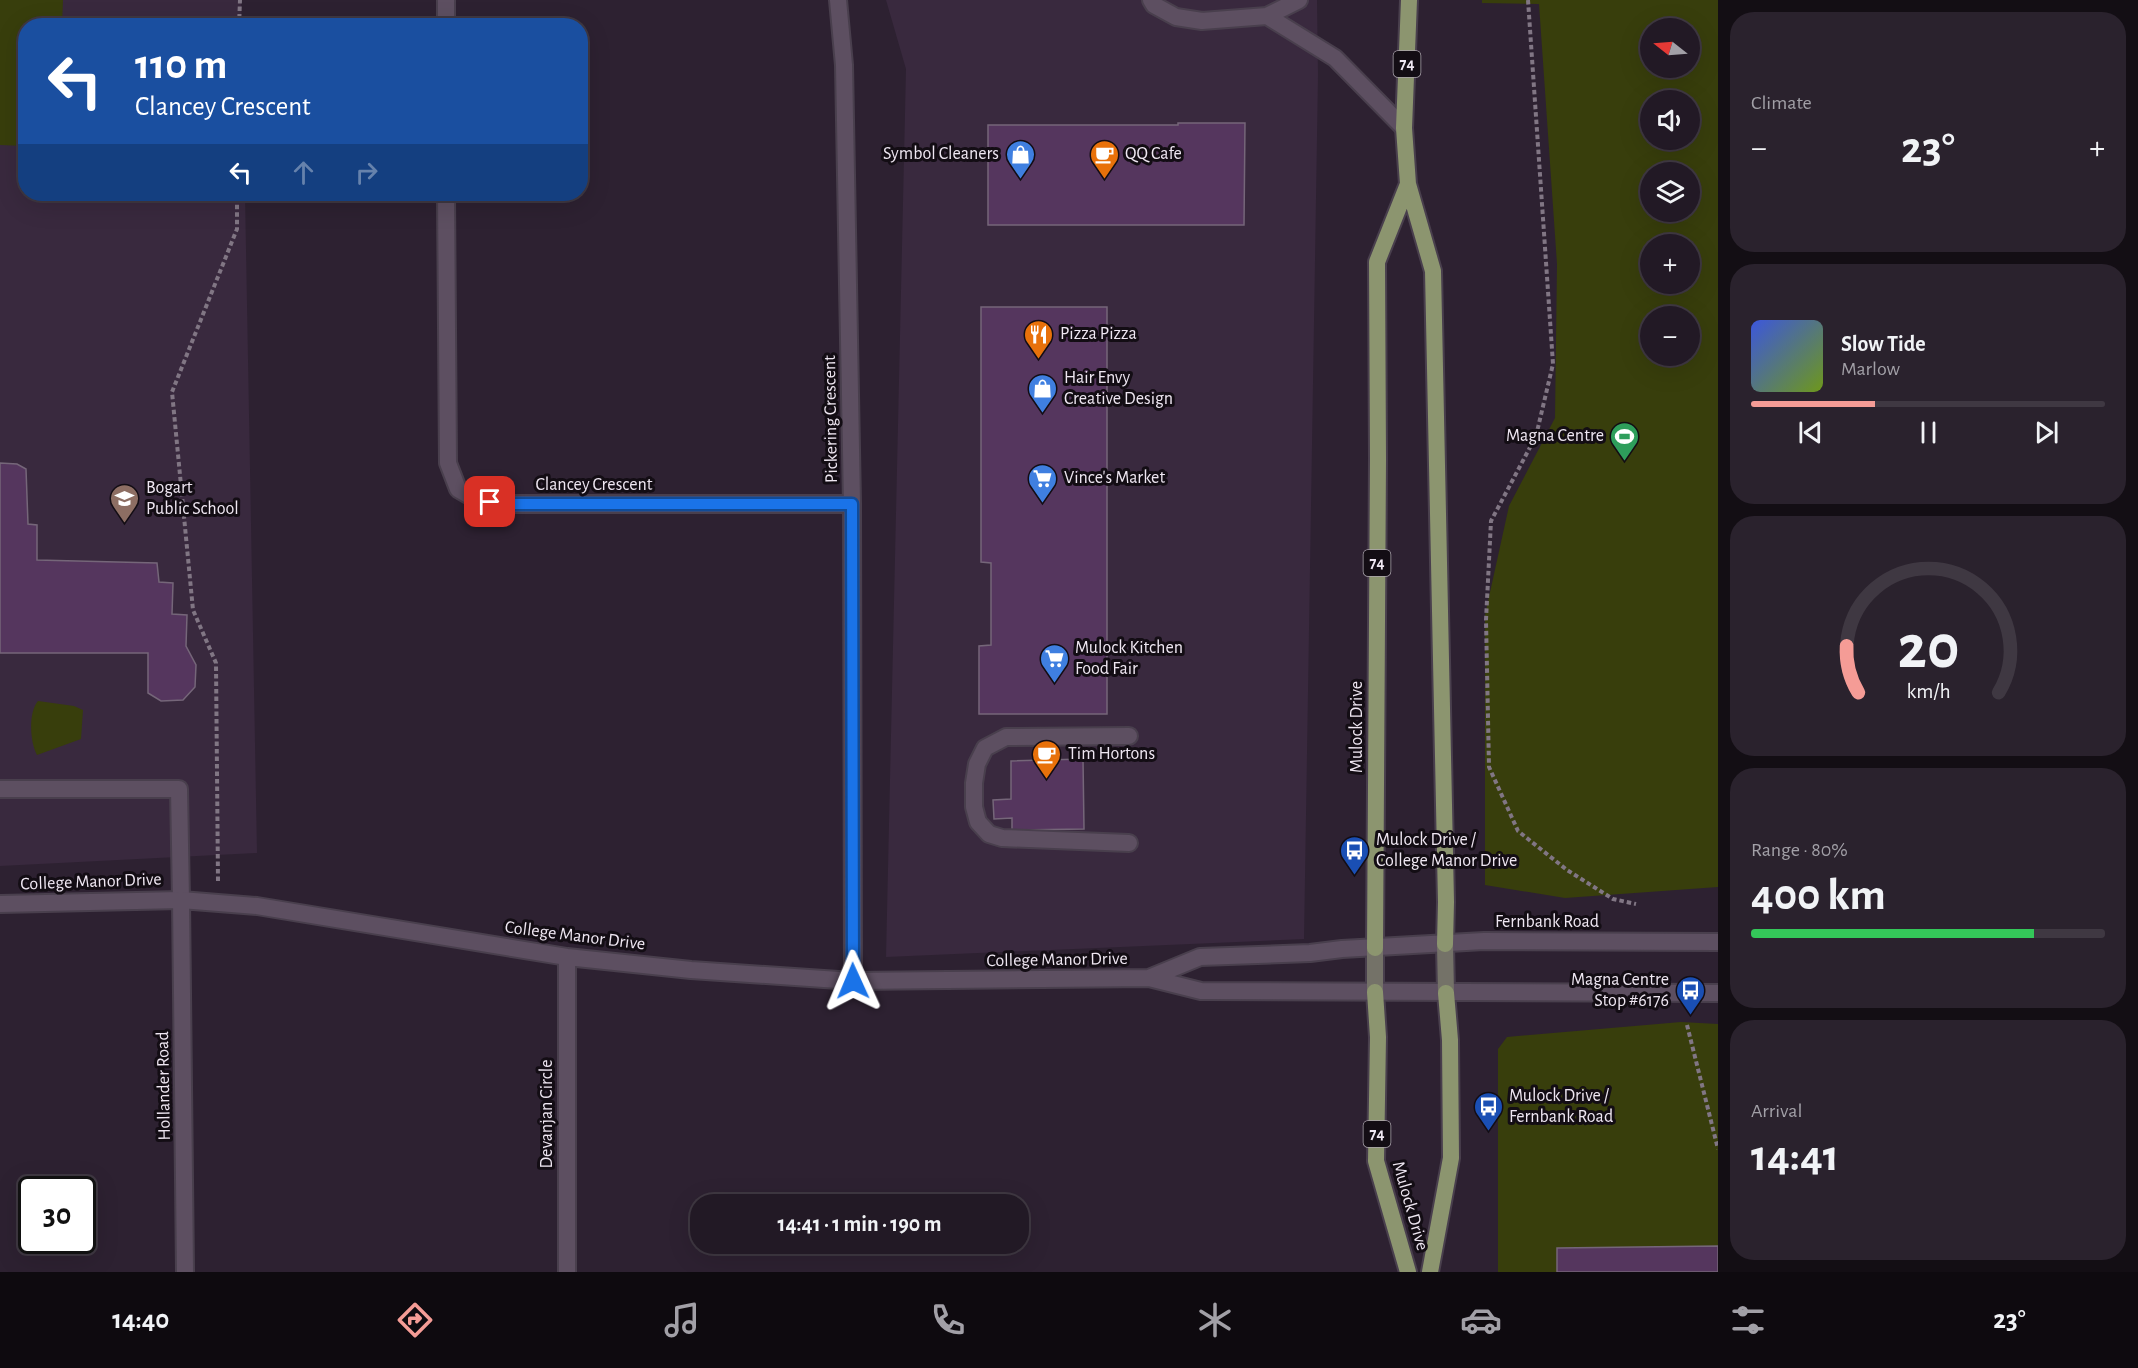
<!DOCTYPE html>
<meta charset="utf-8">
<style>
body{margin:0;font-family:"Alegreya Sans",sans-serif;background:#2a222d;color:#f1f3f6;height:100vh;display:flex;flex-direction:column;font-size:22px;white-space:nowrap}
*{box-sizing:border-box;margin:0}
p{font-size:20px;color:#a2a0a7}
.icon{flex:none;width:33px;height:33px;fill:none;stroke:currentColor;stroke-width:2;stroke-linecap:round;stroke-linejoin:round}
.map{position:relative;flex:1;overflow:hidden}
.details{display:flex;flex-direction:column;gap:12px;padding:12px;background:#130e14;width:420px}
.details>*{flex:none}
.top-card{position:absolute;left:18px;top:18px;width:570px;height:183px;border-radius:24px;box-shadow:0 6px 24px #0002,0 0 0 2px #3f3842;background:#1a4fa0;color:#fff;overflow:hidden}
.needle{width:39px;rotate:287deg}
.buttons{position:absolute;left:1640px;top:18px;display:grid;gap:12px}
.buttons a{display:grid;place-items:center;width:60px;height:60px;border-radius:50%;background:#221925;box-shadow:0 6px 24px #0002,0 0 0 2px #3f3842;font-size:30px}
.speed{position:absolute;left:18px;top:1176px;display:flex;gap:12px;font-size:30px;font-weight:700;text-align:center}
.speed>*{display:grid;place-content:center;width:78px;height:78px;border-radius:50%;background:#221925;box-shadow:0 6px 24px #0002,0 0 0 2px #3f3842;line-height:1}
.speed .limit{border:3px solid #111;border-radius:9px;background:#fff;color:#111}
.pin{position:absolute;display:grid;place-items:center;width:51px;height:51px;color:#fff;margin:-26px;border-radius:12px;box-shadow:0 3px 9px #0006}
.me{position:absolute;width:66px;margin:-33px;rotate:359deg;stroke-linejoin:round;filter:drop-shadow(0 0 4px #0008)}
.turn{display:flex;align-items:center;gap:21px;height:126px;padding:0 18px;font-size:27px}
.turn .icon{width:78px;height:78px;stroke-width:2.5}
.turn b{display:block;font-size:42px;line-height:51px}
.lanes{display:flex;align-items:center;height:57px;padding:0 18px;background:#0003;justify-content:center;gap:30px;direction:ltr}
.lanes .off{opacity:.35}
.big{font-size:45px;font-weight:600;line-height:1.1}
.details .tile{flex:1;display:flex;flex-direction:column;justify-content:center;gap:9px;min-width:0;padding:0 21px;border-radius:24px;background:#2a222d}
.details .dial{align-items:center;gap:0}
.dial svg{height:156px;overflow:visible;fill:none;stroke:#3f3842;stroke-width:7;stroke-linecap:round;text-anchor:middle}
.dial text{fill:#f1f3f6;stroke:none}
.song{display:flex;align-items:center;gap:18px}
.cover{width:72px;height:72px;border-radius:9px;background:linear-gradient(135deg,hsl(230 70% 55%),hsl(80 70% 35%))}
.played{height:6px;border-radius:3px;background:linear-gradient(90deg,#f59c96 35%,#3f3842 35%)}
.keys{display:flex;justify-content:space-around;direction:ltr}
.heat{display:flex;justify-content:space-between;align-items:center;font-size:33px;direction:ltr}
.charge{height:9px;border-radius:4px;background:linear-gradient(90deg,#34c759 80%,#3f3842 0)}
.trip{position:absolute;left:690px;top:1194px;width:339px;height:60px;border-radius:24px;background:#221925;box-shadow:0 6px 24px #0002,0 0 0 2px #3f3842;font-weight:600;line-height:60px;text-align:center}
.dock{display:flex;height:96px;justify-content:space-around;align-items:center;background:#0e0a0f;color:#a2a0a7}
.dock .icon{width:42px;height:42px}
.dock .selected{color:#f59c96}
.dock b{font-size:27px;color:#f1f3f6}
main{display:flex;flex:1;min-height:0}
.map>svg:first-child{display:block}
.built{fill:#39293e}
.green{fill:#383e0c;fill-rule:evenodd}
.building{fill:#55365e;stroke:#756679;stroke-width:1.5}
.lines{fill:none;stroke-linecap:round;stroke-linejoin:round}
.service-casing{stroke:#493f4d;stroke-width:20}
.minor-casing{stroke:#493f4d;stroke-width:20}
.secondary-casing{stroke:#493f4d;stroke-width:20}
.primary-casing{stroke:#493f4d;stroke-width:20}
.path{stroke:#817684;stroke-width:4;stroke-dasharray:4.5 3;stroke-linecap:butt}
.service{stroke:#5d4f61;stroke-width:16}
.minor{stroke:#5d4f61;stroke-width:16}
.secondary{stroke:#747268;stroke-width:16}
.primary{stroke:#8c956f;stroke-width:16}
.route-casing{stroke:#114b97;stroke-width:15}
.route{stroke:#1a73e8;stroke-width:10}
.labels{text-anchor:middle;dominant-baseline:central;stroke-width:6;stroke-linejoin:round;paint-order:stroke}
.shield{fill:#130d14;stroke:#ada6af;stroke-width:1.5}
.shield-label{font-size:16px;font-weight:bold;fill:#efe7f2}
.poi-label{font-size:18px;fill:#efe7f2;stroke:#130d14;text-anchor:start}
.street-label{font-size:18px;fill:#efe7f2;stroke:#130d14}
</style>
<main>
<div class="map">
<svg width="1718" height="1272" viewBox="0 0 1718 1272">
<rect width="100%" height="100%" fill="#2d2131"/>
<path class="built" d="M 0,0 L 241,0 L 242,25 L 26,26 L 26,194 L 245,194 L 257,853 L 0,866 Z
M 886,0 L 1317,0 L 1318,75 L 1304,939 L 886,957 L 906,69 Z"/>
<path class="green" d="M 0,0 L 63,0 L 62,25 L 26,26 L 25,146 L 0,145 Z
M 1482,0 L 1718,0 L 1718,887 L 1565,898 L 1485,885 L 1485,615 L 1509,506 L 1555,418 L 1557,264 L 1539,4 L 1482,3 ZM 1650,28 L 1689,28 L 1689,68 L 1650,68 ZM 1689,100 L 1689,140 L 1650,140 L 1650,100 ZM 1689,172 L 1689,212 L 1650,212 L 1650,172 ZM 1689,244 L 1689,284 L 1650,284 L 1650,244 ZM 1689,316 L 1689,356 L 1650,356 L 1650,316 Z
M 38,701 L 74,706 L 83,710 L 81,739 L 37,755 C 30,742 28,713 38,701 Z
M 1681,1022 L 1718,1024 L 1718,1272 L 1498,1272 L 1498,1049 L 1507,1037 Z"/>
<path class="building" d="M 1178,123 L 1245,123 L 1244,225 L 988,225 L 988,125 L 1178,125 Z
M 981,307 L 1107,307 L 1107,714 L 979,714 L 979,646 L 991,645 L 991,563 L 981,562 Z
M 0,463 L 17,464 L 26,469 L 28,524 L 37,525 L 37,560 L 157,563 L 159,582 L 173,583 L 172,614 L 187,615 L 186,646 L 196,665 L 195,687 L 183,700 L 161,701 L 148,693 L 148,653 L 0,653 Z
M 1083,759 L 1084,829 L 1012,830 L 1012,818 L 994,819 L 993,800 L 1011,799 L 1011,761 Z
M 1718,1246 L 1718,1272 L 1557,1272 L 1557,1248 Z"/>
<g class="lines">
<defs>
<path id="service" d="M 1151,0 L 1154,5 L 1176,17 L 1202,21 L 1267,16 L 1299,0
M 1267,16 L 1335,58 L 1404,128
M 0,789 L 179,789 L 181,900
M 1129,843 L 1002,838 L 989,834 L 978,822 L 974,807 L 974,783 L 977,764 L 985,748 L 1006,737 L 1129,736"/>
<path id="minor" d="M 446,0 L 446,26
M 838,0 L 844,65 L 852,504 L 853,981
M 446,194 L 448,463 L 458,489 L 477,500 L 503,504 L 852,504
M 181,900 L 185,1272
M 0,904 L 181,900 L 257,906 L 567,957 L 691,970 L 853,981 L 1149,978 L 1201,991 L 1718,993
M 1149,978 L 1200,957 L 1310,953 L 1342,949 L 1484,941 L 1718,942
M 567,1272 L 567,957"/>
<path id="secondary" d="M 1445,944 L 1446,993
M 1375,992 L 1375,948"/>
<path id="primary" d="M 1409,0 L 1404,128 L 1408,184 L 1433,271 L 1446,902 L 1445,944
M 1375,948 L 1378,459 L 1377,262 L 1408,184
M 1375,992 L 1378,1037 L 1376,1161 L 1408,1272
M 1430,1272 L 1451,1158 L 1450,1040 L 1446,993"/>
</defs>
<use href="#service" class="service-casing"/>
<use href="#minor" class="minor-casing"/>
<use href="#secondary" class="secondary-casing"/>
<use href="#primary" class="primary-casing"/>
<path class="path" d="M 1528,0 L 1553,364 L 1536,436 L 1491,521 L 1486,620 L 1489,767 L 1518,831 L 1567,870 L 1613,899 L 1636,904
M 239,26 L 240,0
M 218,881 L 216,663 L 193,610 L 172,392 L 237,229 L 237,194
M 1687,1025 L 1718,1149"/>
<use href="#service" class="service"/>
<use href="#minor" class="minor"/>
<use href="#secondary" class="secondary"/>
<use href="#primary" class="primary"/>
</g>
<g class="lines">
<defs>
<path id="route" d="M 490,502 L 503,504 L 852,504 L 853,981"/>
</defs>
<use href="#route" class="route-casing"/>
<use href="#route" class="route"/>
</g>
<defs>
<symbol id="shop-pin" viewBox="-11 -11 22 30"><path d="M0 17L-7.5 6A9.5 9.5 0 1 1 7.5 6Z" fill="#3f7fe0" stroke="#130d14"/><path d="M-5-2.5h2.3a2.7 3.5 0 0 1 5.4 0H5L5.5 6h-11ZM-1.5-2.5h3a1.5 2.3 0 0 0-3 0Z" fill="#fff"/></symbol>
<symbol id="cafe-pin" viewBox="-11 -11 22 30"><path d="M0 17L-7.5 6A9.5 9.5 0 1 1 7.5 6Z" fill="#e8710a" stroke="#130d14"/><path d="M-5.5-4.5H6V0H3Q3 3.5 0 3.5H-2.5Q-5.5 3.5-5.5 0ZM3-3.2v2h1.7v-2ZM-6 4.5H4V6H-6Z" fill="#fff"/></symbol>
<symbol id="restaurant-pin" viewBox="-11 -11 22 30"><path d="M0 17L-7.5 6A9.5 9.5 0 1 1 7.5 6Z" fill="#e8710a" stroke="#130d14"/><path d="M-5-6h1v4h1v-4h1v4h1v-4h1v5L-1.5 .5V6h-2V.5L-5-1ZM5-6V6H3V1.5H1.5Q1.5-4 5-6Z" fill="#fff"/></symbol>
<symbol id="stadium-pin" viewBox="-11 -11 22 30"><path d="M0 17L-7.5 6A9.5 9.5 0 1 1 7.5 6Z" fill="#2e9e5b" stroke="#130d14"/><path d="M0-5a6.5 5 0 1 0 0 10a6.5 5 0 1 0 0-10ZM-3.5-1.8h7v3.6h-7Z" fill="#fff"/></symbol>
<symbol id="supermarket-pin" viewBox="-11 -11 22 30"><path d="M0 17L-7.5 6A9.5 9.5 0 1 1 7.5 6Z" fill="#3f7fe0" stroke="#130d14"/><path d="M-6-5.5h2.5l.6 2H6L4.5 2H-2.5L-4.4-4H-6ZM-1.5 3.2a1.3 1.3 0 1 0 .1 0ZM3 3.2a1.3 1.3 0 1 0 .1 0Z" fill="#fff"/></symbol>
<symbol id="school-pin" viewBox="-11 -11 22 30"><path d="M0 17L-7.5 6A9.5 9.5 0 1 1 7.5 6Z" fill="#8d6e63" stroke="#130d14"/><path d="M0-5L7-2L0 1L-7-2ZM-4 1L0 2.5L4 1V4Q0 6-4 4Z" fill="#fff"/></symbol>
<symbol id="bus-pin" viewBox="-11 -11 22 30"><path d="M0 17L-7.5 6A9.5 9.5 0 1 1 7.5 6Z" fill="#1a4fb4" stroke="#130d14"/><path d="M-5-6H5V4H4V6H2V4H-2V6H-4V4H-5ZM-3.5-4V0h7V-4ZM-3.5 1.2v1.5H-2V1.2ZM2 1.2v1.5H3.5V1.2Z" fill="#fff"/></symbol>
</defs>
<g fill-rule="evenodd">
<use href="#shop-pin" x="1004" y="138" width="33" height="45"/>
<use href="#cafe-pin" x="1088" y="138" width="33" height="45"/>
<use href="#restaurant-pin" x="1022" y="318" width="33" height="45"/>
<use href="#shop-pin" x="1026" y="372" width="33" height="45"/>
<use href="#stadium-pin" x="1608" y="420" width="33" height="45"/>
<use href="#supermarket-pin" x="1026" y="462" width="33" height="45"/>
<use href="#school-pin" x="108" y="482" width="33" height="45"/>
<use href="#supermarket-pin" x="1038" y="642" width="33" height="45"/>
<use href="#cafe-pin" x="1030" y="738" width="33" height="45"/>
<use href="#bus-pin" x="1338" y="834" width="33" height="45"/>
<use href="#bus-pin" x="1674" y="974" width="33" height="45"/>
<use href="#bus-pin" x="1472" y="1090" width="33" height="45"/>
</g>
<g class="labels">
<g class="shield">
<rect x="1393.5" y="51" width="27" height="26" rx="4.5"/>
<rect x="1363.5" y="550" width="27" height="26" rx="4.5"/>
<rect x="1363.5" y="1121" width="27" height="26" rx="4.5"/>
</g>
<g class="shield-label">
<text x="1407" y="64">74</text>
<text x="1377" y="563">74</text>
<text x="1377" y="1134">74</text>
</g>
<g class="poi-label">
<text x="999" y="154" text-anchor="end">Symbol Cleaners</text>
<text x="1125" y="154">QQ Cafe</text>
<text x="1060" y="334">Pizza Pizza</text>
<text x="1064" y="378">Hair Envy<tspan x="1064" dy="21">Creative Design</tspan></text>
<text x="1604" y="436" text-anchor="end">Magna Centre</text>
<text x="1064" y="478">Vince's Market</text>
<text x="146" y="488">Bogart<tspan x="146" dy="21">Public School</tspan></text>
<text x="1075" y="648">Mulock Kitchen<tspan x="1075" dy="21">Food Fair</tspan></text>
<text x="1068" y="754">Tim Hortons</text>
<text x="1376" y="840">Mulock Drive /<tspan x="1376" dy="21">College Manor Drive</tspan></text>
<text x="1669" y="980" text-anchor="end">Magna Centre<tspan x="1669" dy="21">Stop #6176</tspan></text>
<text x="1509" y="1096">Mulock Drive /<tspan x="1509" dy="21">Fernbank Road</tspan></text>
</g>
<g class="street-label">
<text transform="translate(831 419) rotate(-91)">Pickering Crescent</text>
<text x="594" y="485">Clancey Crescent</text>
<text transform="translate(1357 727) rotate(-90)">Mulock Drive</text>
<text transform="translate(91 882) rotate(-2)">College Manor Drive</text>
<text x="1547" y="922">Fernbank Road</text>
<text transform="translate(575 936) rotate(7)">College Manor Drive</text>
<text transform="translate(1057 960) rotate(-1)">College Manor Drive</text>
<text transform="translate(164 1086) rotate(-91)">Hollander Road</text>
<text transform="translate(547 1114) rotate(-90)">Devanjan Circle</text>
<text transform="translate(1410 1206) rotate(74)">Mulock Drive</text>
</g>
</g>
</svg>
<div class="buttons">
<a><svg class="needle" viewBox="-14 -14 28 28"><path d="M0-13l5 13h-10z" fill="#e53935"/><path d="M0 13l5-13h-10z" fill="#a2a0a7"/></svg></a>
<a><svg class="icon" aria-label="sound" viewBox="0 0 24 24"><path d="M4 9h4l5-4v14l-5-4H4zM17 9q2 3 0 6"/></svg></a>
<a><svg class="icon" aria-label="layers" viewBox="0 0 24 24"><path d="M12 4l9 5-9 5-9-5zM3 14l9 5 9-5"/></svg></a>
<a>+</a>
<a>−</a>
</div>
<div class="speed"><div class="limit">30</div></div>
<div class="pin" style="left:490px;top:502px;background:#d93025"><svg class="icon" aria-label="arrive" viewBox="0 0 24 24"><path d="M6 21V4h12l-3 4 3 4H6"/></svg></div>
<svg class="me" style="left:853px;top:981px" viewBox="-20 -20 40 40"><path d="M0-17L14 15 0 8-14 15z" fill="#1a73e8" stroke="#fff" stroke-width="4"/></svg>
<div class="trip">14:41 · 1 min · 190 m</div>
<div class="top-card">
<div class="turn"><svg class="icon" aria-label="left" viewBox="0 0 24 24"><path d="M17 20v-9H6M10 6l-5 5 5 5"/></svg><div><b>110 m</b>Clancey Crescent</div></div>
<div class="lanes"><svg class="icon" aria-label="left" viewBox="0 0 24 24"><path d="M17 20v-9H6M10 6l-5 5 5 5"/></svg><svg class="icon off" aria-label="ahead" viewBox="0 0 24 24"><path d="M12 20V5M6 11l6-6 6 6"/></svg><svg class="icon off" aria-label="right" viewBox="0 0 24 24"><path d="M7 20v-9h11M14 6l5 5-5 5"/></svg></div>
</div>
</div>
<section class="details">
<div class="tile"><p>Climate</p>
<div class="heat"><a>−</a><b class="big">23°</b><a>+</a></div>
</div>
<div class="tile">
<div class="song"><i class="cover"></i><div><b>Slow Tide</b><p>Marlow</p></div></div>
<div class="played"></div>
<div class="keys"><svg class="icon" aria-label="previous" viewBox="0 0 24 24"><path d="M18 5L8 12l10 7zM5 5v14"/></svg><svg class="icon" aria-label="pause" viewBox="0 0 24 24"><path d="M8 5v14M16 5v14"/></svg><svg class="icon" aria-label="next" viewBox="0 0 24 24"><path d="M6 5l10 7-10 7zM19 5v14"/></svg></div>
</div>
<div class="tile dial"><svg viewBox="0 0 100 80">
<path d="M14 69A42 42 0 1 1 86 69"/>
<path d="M14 69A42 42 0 0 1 8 45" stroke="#f59c96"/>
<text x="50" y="56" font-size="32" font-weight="700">20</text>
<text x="50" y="72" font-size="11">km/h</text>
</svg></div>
<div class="tile"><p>Range · 80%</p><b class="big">400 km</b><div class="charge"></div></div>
<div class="tile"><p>Arrival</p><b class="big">14:41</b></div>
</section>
</main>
<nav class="dock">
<b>14:40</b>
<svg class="icon selected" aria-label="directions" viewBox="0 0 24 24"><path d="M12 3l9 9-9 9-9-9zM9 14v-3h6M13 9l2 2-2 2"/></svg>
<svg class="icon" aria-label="music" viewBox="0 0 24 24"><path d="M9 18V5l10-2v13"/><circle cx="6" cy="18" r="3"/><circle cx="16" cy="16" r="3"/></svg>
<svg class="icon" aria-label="phone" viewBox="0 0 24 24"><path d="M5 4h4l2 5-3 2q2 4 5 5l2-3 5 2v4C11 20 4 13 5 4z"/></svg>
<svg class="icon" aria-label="climate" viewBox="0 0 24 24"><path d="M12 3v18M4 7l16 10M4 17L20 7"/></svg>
<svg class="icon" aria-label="car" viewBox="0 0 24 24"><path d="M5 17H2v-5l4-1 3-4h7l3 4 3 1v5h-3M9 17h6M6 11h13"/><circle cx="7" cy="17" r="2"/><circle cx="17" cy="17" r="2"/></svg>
<svg class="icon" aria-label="filters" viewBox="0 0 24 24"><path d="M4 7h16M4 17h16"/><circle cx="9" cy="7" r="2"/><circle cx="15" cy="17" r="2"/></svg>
<b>23°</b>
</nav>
